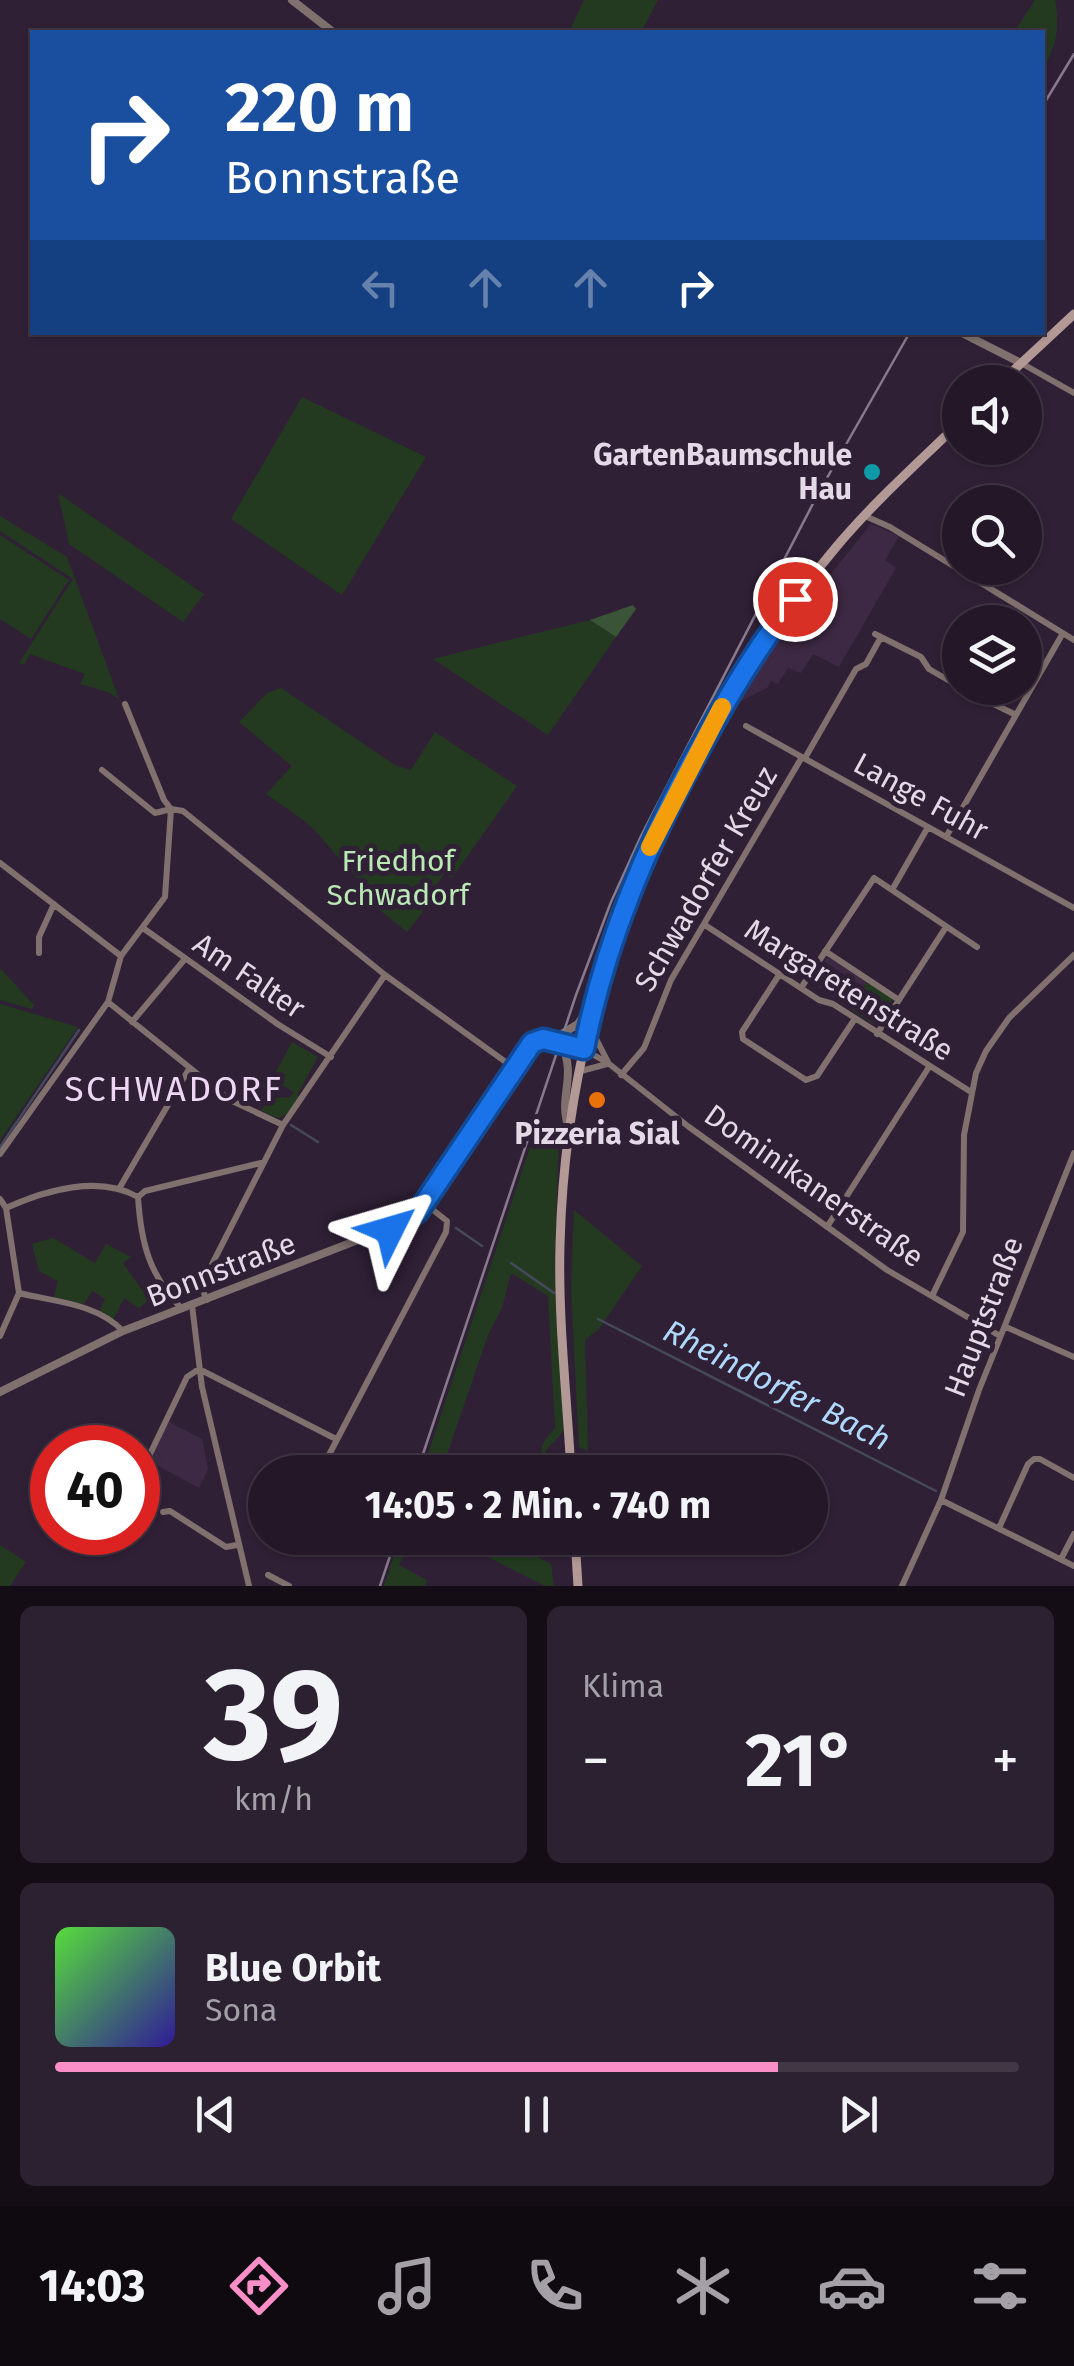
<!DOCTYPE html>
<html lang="de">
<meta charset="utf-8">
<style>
body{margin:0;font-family:"Fira Sans",sans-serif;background:#2c2130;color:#f1f3f6;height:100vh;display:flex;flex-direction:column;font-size:38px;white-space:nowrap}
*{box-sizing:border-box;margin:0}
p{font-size:32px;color:#a3a0a8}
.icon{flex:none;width:55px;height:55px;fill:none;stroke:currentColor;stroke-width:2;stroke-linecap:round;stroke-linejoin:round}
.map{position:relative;height:1586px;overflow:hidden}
.panel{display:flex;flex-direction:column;gap:20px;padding:20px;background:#140d16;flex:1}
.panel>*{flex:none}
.banner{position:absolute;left:30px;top:30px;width:1015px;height:305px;border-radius:0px;box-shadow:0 2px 8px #0004,0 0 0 2px #413745;background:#1a4fa0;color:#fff;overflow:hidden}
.tools{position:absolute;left:942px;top:365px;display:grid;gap:20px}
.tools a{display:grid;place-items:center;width:100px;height:100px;border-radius:50%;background:#241828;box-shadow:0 2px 8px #0004,0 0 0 2px #413745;font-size:50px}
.speed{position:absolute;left:30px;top:1425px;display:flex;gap:20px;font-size:50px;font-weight:700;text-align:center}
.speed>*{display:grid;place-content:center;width:130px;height:130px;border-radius:50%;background:#241828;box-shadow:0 2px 8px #0004,0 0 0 2px #413745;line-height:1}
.speed .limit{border:15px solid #d22;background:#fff;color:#111}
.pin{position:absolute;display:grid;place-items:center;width:85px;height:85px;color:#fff;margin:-42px;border:5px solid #fff;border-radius:50%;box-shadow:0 2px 10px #0007}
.me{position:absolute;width:110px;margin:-55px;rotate:50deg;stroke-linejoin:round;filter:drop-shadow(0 0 8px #0008)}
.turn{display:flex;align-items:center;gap:35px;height:210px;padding:0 30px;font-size:45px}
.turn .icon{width:130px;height:130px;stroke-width:2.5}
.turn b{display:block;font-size:70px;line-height:85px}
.lanes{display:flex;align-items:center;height:95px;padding:0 30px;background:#0003;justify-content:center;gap:50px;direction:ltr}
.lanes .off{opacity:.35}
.big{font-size:75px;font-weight:700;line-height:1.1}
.panel .tile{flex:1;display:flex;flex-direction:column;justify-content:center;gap:15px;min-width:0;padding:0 35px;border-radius:15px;background:#2c2130}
.panel .dial{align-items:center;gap:0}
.dial b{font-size:130px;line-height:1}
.song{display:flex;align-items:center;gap:30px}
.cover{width:120px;height:120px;border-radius:15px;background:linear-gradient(135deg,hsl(110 70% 55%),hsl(250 70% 35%))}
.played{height:10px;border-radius:5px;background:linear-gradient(90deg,#fa8fc8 75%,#413745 75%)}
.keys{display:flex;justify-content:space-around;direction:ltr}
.heat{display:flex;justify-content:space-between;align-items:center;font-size:55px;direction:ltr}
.panel .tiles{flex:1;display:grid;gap:20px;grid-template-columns:1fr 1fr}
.tile:last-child{grid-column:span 2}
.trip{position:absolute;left:248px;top:1455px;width:580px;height:100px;border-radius:50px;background:#241828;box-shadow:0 2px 8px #0004,0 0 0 2px #413745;font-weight:700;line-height:100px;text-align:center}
.tab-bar{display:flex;height:160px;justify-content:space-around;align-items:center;background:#0e0a10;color:#a3a0a8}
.tab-bar .icon{width:70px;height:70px}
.tab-bar .on{color:#fa8fc8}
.tab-bar b{font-size:45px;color:#f1f3f6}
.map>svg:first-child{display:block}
.built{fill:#3d2943}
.green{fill:#233a20}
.forest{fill:#3a5438}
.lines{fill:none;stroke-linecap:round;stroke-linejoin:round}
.stream{stroke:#444a5a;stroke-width:2.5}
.minor{stroke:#80706e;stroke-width:6}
.tertiary{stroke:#80706e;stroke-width:8}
.secondary{stroke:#b29996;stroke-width:9}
.tram{stroke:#877a8c;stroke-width:2.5}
.route-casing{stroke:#114b97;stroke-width:25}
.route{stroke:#1a73e8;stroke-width:18}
.slow{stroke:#f59e0b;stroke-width:18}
.culture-dot{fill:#0f9aa8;stroke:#302036;stroke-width:4}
.food-dot{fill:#e8710a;stroke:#302036;stroke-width:4}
.labels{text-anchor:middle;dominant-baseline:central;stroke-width:10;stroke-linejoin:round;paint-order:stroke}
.poi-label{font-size:30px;font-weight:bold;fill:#e3d9e7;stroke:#302036;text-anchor:end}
.street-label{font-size:30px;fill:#e3d9e7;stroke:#302036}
.park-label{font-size:30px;fill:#bae9b5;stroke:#302036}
.water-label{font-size:32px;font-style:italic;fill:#afd8fd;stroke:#302036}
.quarter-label{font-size:35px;letter-spacing:2.5px;fill:#edd7f4;stroke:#302036}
</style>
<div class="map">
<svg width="1074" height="1586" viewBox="0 0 1074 1586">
<rect width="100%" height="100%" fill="#302036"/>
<path class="built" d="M 871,524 L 899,536 L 885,560 L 896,568 L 839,667 L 813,654 L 801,673 L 788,668 L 778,684 L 771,681 L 767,688 L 735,704 L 763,658 Z
M 827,957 L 867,982 L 850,1009 L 811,982 Z
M 167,1421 L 202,1439 L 208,1469 L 199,1488 L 149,1461 Z"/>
<path class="green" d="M 584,0 L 658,0 L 641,32 L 569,32 Z
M 1035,0 L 1055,0 C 1060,28 1057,44 1043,69 L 1042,32 L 1014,32 Z
M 302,397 L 426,457 L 342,595 L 231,519 Z
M 58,493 L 204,594 L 183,622 L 69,544 Z
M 0,516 L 67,557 L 119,699 L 108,692 L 80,684 L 85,674 L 30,654 L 24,665 L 19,663 L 73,579 L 0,531 Z
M 0,535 L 69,580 L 31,639 L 0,619 Z
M 590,620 L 616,637 L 548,735 L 433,659 Z
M 281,688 L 395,765 L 411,770 L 435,732 L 517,786 L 452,878 L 444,874 L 427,898 L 431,901 L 407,932 L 357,892 L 364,884 C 342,865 328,842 307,823 C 294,813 279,803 266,794 L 292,766 L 239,722 L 267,693 Z
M 0,968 L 34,1005 L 32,1009 L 0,1000 Z
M 867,982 L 893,999 L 879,1023 L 875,1025 L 850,1009 Z
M 0,1004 L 78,1027 L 0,1140 Z
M 292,1042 L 318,1057 L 298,1093 L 298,1098 L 288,1113 L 278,1118 L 261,1111 C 268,1100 276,1095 289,1098 L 294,1092 L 272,1079 Z
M 538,1123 L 559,1137 L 555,1254 L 564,1428 C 560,1440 548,1443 544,1455 L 550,1472 L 543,1472 C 539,1453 540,1444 555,1428 L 548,1296 L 511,1273 L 502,1308 L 488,1335 L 441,1472 L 422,1472 Z
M 574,1210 L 642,1266 L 599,1329 L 585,1340 L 588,1451 L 579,1447 L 571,1288 Z
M 53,1238 L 95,1263 L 106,1244 L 131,1257 L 123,1263 L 149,1300 L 139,1308 L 124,1298 L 113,1320 L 99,1312 L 105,1299 L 92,1291 L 84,1304 L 54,1297 L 58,1281 L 39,1271 L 32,1244 Z
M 400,1538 L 411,1538 L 399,1565 L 427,1580 L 425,1586 L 384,1586 Z
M 450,1538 L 500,1538 L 551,1564 L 554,1586 L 545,1586 Z
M 0,1545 L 26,1562 L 10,1586 L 0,1586 Z"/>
<path class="forest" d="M 633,605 L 636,609 L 616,637 L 590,620 Z"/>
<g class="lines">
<path class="stream" d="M 291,1125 L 318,1142
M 0,1147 L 79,1030
M 456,1228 L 482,1246
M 511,1263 L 554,1293
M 598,1319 L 936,1491"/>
<path class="minor" d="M 1021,363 L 1074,393
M 865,516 L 890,527 L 1074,640
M 875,634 L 921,657 L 929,669 L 960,687
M 961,688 L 1014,714
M 746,726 L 1074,908
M 805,758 L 856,669 L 866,664 L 881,637
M 102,770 L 155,813 L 171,809
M 171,809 L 183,811 L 385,975 L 514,1068
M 946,837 L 1063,633
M 0,863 L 121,956
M 892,890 L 977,947
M 705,925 L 819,1000 L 833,1004 L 971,1092
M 143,928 L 279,1025 L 331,1057
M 825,951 L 899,1000
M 39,953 L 39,937 L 54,904
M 779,975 L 742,1032 L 743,1039 L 806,1080 L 817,1076 L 854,1020
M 801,988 L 874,878 L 892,890 L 928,827
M 108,1002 L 230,1100 L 283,1125
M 132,1022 L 184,960
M 591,1029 L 608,1062
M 877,1034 L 946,927
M 583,1049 L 608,1063 L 689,1127 L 887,1270 L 1000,1336
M 581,1071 L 607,1064
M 621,1075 L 644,1048 L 671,980 L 802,757
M 0,1154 L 108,1002 L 121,956 L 165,897 L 171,809 L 164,800 L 125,704
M 120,1187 L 189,1069
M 138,1197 L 145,1191 L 261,1163
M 138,1197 C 141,1243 149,1275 182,1309
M 0,1199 L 6,1208 L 19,1293 L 0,1336
M 6,1208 C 46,1190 99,1175 138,1197
M 827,1227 L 929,1067
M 19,1293 C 55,1302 96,1303 123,1331
M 933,1294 L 963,1232 L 964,1135 L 976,1073 L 986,1051 L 1009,1018 L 1074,955
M 207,1300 L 202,1289 L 204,1280 L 283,1125 L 385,975
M 192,1305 L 202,1387 L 249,1586
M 1006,1327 L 1074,1357
M 95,1441 L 107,1448
M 320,1472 L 446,1232 L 447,1221 L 424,1203
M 138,1479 L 187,1377 L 199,1369 L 336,1439
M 261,1490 L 265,1492
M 941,1500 L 1074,1566
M 163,1512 L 170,1511 L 226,1547 L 237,1545
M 999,1528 L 1028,1464 L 1034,1459 L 1040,1459 L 1074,1478
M 353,1538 L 360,1541
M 1061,1559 L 1074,1534
M 268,1575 L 289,1586
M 902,1586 L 941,1500 L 979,1390 L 1074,1153"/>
<path class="tertiary" d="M 292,0 L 333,32
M 960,332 L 1021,363
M 552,1040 L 578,1024 L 594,999
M 561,1043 C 578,1078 557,1095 569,1129
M 0,1392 L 123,1331 L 407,1221 L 424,1203 L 527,1047 L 543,1039 L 583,1049"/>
<path class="secondary" d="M 1001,382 L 1074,314
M 571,1472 C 567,1397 558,1321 560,1245 C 566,987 672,742 837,546 C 874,502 918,463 960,422
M 575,1538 L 578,1586"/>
<path class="tram" d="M 1042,107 L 1074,54
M 417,1472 L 576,995 L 611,902 L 641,836 L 819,492 L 910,332
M 380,1586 L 396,1538"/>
</g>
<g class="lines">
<defs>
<path id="route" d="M 390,1230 L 418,1212 L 532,1043 L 543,1039 L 584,1049 C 605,942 647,844 700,748 C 728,696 758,645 795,599"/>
</defs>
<use href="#route" class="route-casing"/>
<use href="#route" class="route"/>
<path class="slow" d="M 650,847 L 722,707"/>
</g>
<circle class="culture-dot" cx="872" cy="472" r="10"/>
<circle class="food-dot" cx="597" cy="1100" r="10"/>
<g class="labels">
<g class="poi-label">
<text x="852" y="455">GartenBaumschule<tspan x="852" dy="34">Hau</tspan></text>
<text x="597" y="1134" text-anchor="middle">Pizzeria Sial</text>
</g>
<g class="street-label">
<text transform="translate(921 797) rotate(29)">Lange Fuhr</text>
<text transform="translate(706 879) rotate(-60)">Schwadorfer Kreuz</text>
<text transform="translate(249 976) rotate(34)">Am Falter</text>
<text transform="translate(849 990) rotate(32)">Margaretenstraße</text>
<text transform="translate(814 1186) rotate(35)">Dominikanerstraße</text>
<text transform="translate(221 1270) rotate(-21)">Bonnstraße</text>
<text transform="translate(984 1317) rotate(-69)">Hauptstraße</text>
</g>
<g class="park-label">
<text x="398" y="861">Friedhof<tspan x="398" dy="34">Schwadorf</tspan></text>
</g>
<g class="water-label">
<text transform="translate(777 1385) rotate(27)">Rheindorfer Bach</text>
</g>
<g class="quarter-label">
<text x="174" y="1089">SCHWADORF</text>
</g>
</g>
</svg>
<div class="tools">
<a><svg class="icon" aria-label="sound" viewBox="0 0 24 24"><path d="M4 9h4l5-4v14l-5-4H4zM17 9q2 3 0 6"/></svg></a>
<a><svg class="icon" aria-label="search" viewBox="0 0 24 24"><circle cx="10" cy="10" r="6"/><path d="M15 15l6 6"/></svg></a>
<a><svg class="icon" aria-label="layers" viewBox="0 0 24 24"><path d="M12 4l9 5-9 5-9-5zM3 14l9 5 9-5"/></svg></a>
</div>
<div class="speed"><div class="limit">40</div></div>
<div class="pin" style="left:795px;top:599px;background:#d93025"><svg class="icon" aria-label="arrive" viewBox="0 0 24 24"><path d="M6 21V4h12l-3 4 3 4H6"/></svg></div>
<svg class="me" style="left:390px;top:1230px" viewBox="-20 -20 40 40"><path d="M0-17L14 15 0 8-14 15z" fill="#1a73e8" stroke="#fff" stroke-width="4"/></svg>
<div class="trip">14:05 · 2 Min. · 740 m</div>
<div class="banner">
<div class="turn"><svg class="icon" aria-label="right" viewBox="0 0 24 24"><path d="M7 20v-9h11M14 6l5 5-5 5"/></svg><div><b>220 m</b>Bonnstraße</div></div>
<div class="lanes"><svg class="icon off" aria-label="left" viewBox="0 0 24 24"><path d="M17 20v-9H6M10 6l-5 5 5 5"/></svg><svg class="icon off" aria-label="ahead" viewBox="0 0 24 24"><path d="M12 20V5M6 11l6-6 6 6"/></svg><svg class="icon off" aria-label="ahead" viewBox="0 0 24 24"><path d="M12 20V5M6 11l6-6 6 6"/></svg><svg class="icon" aria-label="right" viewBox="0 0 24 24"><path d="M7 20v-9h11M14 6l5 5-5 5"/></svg></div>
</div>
</div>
<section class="panel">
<div class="tiles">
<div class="tile dial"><b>39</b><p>km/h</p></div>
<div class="tile"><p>Klima</p>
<div class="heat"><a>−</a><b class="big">21°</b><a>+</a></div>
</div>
<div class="tile">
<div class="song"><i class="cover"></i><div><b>Blue Orbit</b><p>Sona</p></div></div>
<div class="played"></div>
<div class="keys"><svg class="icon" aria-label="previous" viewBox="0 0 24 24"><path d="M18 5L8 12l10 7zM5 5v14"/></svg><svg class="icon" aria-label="pause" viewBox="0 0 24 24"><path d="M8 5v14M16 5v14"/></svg><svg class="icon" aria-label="next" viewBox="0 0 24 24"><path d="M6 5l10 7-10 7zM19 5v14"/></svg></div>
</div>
</div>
</section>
<nav class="tab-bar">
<b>14:03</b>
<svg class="icon on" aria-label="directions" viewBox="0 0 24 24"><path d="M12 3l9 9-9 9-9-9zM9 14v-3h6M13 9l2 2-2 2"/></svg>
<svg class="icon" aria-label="music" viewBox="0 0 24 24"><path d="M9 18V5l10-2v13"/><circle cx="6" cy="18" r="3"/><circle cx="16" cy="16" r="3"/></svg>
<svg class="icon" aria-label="phone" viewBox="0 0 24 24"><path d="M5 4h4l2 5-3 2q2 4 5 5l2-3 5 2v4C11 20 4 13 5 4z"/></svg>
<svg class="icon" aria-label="climate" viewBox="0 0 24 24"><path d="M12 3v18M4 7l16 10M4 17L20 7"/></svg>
<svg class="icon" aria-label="car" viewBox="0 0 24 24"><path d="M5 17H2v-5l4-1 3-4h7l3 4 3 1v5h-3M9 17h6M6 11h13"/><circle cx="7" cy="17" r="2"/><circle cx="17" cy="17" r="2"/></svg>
<svg class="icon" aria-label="filters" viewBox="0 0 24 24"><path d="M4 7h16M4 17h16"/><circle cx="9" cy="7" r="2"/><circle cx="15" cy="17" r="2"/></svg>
</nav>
